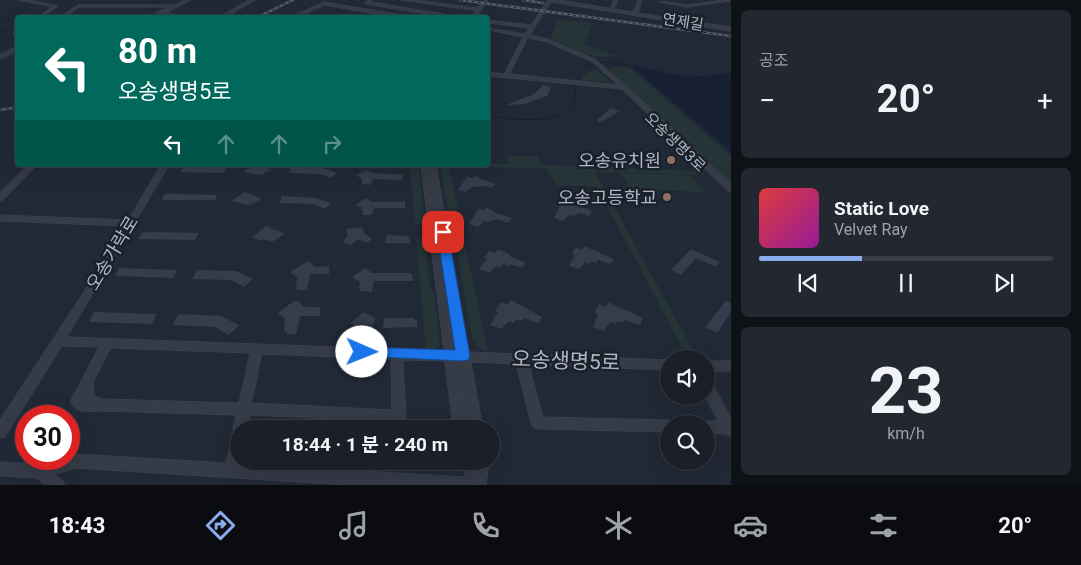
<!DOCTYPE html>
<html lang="ko">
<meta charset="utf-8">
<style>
body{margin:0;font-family:Roboto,"Noto Sans KR",sans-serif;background:#232730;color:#f1f3f6;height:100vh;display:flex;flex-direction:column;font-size:19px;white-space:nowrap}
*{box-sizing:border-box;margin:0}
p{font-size:16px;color:#9fa2a8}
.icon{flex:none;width:28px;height:28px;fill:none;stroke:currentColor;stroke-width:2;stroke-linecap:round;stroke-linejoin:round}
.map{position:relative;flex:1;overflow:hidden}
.drawer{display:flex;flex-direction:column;gap:10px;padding:10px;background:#0e1116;width:350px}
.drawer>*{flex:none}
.hud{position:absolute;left:15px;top:15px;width:475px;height:152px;border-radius:5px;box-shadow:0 5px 20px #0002,0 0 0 1px #383d45;background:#00695c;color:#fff;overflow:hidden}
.fabs{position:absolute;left:660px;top:350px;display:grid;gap:10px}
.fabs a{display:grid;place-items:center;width:55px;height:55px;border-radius:50%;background:#1a1f28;box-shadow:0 5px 20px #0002,0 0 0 1px #383d45;font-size:25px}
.speed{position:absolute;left:15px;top:405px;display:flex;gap:10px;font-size:25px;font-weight:700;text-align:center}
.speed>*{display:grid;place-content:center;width:65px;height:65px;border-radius:50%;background:#1a1f28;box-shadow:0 5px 20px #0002,0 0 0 1px #383d45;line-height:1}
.speed .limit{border:8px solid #d22;background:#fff;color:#111}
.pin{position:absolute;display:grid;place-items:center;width:42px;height:42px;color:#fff;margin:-21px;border-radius:10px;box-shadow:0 2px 8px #0006}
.me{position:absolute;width:55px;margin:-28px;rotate:91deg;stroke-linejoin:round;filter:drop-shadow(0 0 4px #0008)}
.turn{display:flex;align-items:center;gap:18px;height:105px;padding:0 20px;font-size:22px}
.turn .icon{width:65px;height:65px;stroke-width:2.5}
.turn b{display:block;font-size:35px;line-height:42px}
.lanes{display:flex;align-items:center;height:48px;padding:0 20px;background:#0003;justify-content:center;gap:25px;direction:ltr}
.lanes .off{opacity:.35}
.big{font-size:38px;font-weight:700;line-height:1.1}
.drawer .widget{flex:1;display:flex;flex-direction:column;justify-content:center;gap:8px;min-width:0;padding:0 18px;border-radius:8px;background:#232730}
.drawer .dial{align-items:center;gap:0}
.dial b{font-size:65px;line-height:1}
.song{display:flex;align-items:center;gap:15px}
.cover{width:60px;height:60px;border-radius:8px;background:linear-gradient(135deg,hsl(0 70% 55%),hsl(300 70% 35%))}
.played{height:5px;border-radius:2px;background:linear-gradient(90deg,#8aabee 35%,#383d45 35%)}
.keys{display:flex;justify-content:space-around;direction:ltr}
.heat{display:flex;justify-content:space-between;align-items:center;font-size:28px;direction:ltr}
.trip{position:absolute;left:230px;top:420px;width:270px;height:50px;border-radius:25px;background:#1a1f28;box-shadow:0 5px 20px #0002,0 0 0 1px #383d45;font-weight:700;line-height:50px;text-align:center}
.tab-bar{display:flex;height:80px;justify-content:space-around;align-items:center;background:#0a0c10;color:#9fa2a8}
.tab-bar .icon{width:35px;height:35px}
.tab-bar .active{color:#8aabee}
.tab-bar b{font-size:22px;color:#f1f3f6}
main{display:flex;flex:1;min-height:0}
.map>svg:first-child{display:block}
.green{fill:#243437}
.water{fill:#172032}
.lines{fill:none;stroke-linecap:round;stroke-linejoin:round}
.stream{stroke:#172032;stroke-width:1}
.building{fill:#353d4c}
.minor-casing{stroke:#3f4550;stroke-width:1}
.minor{fill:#353b47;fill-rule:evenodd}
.rail-casing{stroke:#585f6d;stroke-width:2.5}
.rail{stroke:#1b212b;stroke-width:1;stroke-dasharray:3;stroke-linecap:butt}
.route{fill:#1a73e8;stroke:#114b97}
.education-dot{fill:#8d6e63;stroke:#1b212b;stroke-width:2}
.labels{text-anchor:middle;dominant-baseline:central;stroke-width:5;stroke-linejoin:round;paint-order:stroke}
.far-street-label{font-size:15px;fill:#b0b6c3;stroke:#1b212b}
.poi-label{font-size:18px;fill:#b0b6c3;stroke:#1b212b;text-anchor:end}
.street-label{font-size:18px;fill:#b0b6c3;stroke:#1b212b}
.near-street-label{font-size:21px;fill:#b0b6c3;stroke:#1b212b}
</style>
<main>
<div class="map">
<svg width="731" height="485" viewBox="0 0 731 485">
<rect width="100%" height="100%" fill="#222936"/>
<path class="green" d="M 541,18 L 593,23 L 584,45 L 618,56 L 595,57 L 550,39 L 558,21 Z
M 629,67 L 731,156 L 731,185 L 608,68 Z
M 596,69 L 610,82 L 581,81 L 585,74 Z
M 506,156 L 538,156 L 540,164 L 520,164 L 700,171 L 705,175 L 595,172 L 698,359 L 688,359 L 597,187 L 556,185 L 547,169 L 449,166 L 461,224 L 455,224 L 449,218 L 440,165 L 508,164 Z
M 410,167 L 419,170 L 425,223 L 415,225 Z
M 621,173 L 692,176 L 704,192 L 630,189 Z
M 458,236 L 463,236 L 488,351 L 479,348 L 472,339 L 456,243 Z
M 416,238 L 426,240 L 429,284 L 434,294 L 440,345 L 435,350 L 426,349 Z"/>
<path class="water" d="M 635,65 L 675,75 L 704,76 L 731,73 L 731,152 L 631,66 Z"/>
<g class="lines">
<path class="stream" d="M 147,18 L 157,0
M 0,28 L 7,30 L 0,32
M 488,116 C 512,118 557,128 573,103 C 576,96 575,88 577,80 C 583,57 613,62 631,66"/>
</g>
<path class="building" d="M 543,85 L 551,87 L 547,96 L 525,104 L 506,105 L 534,94 Z
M 611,108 L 620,111 L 599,123 L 597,120 Z
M 253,165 L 259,165 L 272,170 L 260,175 L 243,172 Z
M 184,167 L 227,167 L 224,173 L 180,172 Z
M 291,167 L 323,168 L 337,173 L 331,178 L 320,174 L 289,173 Z
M 367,170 L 372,173 L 403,175 L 402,180 L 373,179 L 370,185 L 362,184 L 362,179 L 356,175 Z
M 475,176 L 484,180 L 496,184 L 491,188 L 484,186 L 472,187 L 466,192 L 458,190 L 467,177 L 472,178 Z
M 245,192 L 262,199 L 249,205 L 231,201 Z
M 165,194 L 171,194 L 217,195 L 215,200 L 162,200 Z
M 282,196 L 316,198 L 331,203 L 325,209 L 313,204 L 280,203 Z
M 366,198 L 372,202 L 405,202 L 405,208 L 374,208 L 372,215 L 363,215 L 362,208 L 355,205 Z
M 569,202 L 592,211 L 589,216 L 581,213 L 573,216 L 569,215 L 563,221 L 554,218 L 561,203 L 567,205 Z
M 487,207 L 496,213 L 512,218 L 508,223 L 497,219 L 488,222 L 484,221 L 478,227 L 469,224 L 479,208 L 484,210 Z
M 266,226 L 285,234 L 272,242 L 264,239 L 261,241 L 252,237 Z
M 362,227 L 364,233 L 372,239 L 367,243 L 358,239 L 351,245 L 343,242 L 348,235 L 346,229 Z
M 149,232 L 157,232 L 199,233 L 195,240 L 138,239 L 142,233 Z
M 387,235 L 408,236 L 411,243 L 385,243 Z
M 584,246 L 614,259 L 611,264 L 598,260 L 596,263 L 591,261 L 590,264 L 585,262 L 579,269 L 569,266 L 575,255 L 572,254 L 576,247 L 582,250 Z
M 498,249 L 510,254 L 509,256 L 526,263 L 522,268 L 510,264 L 508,266 L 503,264 L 500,268 L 496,266 L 489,273 L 479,269 L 487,259 L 484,258 L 489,251 L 495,253 Z
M 691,249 L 720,262 L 716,267 L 696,258 L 681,275 L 671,270 Z
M 308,261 L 315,267 L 329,266 L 329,274 L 310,274 L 307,290 L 298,290 L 296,288 L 297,277 L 290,272 Z
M 119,268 L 177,270 L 173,278 L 115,276 Z
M 365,268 L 372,273 L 411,273 L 414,281 L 374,281 L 372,292 L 361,291 L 359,288 L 360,282 L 352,277 Z
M 197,270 L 236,271 L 253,279 L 244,287 L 231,280 L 192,279 Z
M 511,300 L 542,317 L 538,323 L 524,318 L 522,321 L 516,319 L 514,323 L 509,321 L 501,329 L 490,325 L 498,312 L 495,311 L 501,302 L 508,305 Z
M 294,301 L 297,301 L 305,307 L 320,307 L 320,316 L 300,316 L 296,334 L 287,334 L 287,332 L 284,332 L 285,319 L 278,313 Z
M 726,301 L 731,303 L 731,312 L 717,333 L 705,327 Z
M 608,302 L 643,318 L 640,325 L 625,320 L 623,323 L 617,321 L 616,324 L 610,322 L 604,331 L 593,327 L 598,314 L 595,312 L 599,304 L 606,307 Z
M 94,312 L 157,314 L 152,324 L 89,322 Z
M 364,312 L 375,318 L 371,340 L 360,339 L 360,337 L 357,336 L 358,328 L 350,323 Z
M 178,314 L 221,316 L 239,325 L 229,335 L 215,327 L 173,325 Z
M 384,318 L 414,318 L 414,320 L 417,320 L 417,327 L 383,328 Z"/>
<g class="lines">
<defs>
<path id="minor" d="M 18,0 L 29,0 L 58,6 L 42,18 L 36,18 L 52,7 Z
M 185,0 L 191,0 L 167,12 L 175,15 L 173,18 L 167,15 L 155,17 L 152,15 L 168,7 L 79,7 L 64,18 L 58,18 L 78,5 L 174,5 Z
M 249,0 L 255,0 L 225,18 L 218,18 Z
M 368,0 L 373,0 L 371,2 L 467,18 L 452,18 L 365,4 Z
M 402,0 L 415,0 L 477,8 L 484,0 L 488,0 L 476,18 L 471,18 L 476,11 Z
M 548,0 L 559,0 L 633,12 L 638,0 L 642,0 L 638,13 L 731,27 L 731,31 L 551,2 L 530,35 L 548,39 L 595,59 L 630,89 L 731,184 L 731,192 L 728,191 L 622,89 L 488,76 L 488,72 L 504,74 L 523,37 L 488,30 L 488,28 L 525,34 L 529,28 L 488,23 L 488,20 L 531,25 ZM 528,38 L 544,41 L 591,61 L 618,85 L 510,74 Z
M 614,0 L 618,0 L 615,7 L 613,8 L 611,7 Z
M 724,0 L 730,1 L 687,7 L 659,2 L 661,1 L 687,5 Z
M 324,2 L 409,16 L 411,18 L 398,18 L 325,5 L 296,18 L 289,18 Z
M 18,29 L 18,34 L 13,34 L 13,32 Z
M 18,46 L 18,51 L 0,59 L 0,55 Z
M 28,165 L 37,165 L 3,200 L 0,201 L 0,193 Z
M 161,165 L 169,165 L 67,337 L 393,349 L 397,348 L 444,351 L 421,165 L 436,165 L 469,352 L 669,360 L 669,370 L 529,365 L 543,417 L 669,420 L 675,424 L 669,424 L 669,432 L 538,429 L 533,427 L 531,423 L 516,364 L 471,362 L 483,429 L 469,429 L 457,362 L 467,429 L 453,429 L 445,361 L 403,360 L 406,416 L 404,420 L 399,422 L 250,415 L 247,429 L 239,429 L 239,461 L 241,461 L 241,464 L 466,477 L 459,461 L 489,461 L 486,485 L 348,485 L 76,468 L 55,474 L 62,480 L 65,485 L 45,485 L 37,478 L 0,476 L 0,462 L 40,464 L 59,459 L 69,459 L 69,456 L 76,454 L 226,463 L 234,431 L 233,429 L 236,415 L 102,411 C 90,411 77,415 70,402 L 99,347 L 62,346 L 5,437 L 0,438 L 0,420 L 85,290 L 124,226 L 0,221 L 0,215 L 128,220 ZM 444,271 L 457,352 L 456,352 ZM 111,348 L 250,353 L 239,403 L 102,399 L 94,396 L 93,383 ZM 262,354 L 391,359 L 392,410 L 252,403 Z
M 706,361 L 731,361 L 731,371 L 706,371 Z
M 706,380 L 711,381 L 731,418 L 731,437 L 725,434 L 706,433 L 706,424 L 700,424 L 706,421 L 718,421 L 705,396 Z"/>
</defs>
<use href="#minor" class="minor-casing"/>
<use href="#minor" class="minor"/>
<defs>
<path id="rail" d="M 460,0 L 731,36
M 523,0 L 543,3
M 256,18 L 293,0
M 0,110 L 18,107"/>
</defs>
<use href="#rail" class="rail-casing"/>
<use href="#rail" class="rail"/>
</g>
<path class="route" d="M 443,228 L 448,232 L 470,356 L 468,360 L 463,361 L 357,356 L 355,352 L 357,348 L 362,347 L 455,350 L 437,232 Z"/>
<g class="education-dot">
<circle cx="671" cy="160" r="5"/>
<circle cx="667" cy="197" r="5"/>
</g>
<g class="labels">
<g class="far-street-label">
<text transform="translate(683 22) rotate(9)">연제길</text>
<text transform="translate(675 142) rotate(44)">오송생명3로</text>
</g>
<g class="poi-label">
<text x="661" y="160">오송유치원</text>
<text x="657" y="197">오송고등학교</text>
</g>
<g class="street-label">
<text transform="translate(112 253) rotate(-59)">오송가락로</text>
</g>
<g class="near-street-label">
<text transform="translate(566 361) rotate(2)">오송생명5로</text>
</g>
</g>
</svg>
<div class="fabs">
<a><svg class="icon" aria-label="sound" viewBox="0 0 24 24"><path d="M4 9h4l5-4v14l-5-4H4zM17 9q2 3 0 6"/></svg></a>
<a><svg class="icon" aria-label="search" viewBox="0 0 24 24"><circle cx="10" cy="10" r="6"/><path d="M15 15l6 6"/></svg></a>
</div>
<div class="speed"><div class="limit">30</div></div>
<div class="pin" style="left:443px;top:232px;background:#d93025"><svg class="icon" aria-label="arrive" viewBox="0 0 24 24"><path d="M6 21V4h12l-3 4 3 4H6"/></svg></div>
<svg class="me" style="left:362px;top:352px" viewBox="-20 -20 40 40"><circle r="19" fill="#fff"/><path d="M0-13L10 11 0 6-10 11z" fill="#1a73e8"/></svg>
<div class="trip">18:44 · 1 분 · 240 m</div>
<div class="hud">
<div class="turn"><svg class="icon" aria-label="left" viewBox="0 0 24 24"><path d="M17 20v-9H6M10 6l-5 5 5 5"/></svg><div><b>80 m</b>오송생명5로</div></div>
<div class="lanes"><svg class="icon" aria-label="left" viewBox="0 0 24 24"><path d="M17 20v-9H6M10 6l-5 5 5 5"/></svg><svg class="icon off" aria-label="ahead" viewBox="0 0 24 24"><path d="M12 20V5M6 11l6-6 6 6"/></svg><svg class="icon off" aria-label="ahead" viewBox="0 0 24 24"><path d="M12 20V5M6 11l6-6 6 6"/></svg><svg class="icon off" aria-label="right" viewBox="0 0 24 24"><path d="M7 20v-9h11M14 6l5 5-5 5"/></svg></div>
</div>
</div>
<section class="drawer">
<div class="widget"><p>공조</p>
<div class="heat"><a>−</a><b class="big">20°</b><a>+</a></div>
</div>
<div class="widget">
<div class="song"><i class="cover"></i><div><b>Static Love</b><p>Velvet Ray</p></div></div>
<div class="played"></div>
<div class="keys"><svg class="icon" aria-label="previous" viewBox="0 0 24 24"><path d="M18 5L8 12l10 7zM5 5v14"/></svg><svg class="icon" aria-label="pause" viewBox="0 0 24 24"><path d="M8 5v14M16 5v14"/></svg><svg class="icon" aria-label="next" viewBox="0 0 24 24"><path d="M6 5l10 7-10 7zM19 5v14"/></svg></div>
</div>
<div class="widget dial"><b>23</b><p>km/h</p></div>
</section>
</main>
<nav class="tab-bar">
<b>18:43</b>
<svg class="icon active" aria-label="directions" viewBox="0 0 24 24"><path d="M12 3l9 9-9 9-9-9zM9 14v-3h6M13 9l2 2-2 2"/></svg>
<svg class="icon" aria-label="music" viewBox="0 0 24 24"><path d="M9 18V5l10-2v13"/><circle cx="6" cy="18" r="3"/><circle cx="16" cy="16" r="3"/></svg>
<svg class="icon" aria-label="phone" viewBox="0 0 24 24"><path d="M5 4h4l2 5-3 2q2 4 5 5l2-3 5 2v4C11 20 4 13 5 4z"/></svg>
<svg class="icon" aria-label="climate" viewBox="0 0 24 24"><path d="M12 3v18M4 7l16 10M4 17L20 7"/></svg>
<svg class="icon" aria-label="car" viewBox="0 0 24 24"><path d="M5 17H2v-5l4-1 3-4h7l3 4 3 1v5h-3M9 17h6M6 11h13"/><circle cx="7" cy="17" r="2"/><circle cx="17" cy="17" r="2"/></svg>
<svg class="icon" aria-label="filters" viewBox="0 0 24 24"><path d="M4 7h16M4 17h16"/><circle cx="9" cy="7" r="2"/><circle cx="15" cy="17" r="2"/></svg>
<b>20°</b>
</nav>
